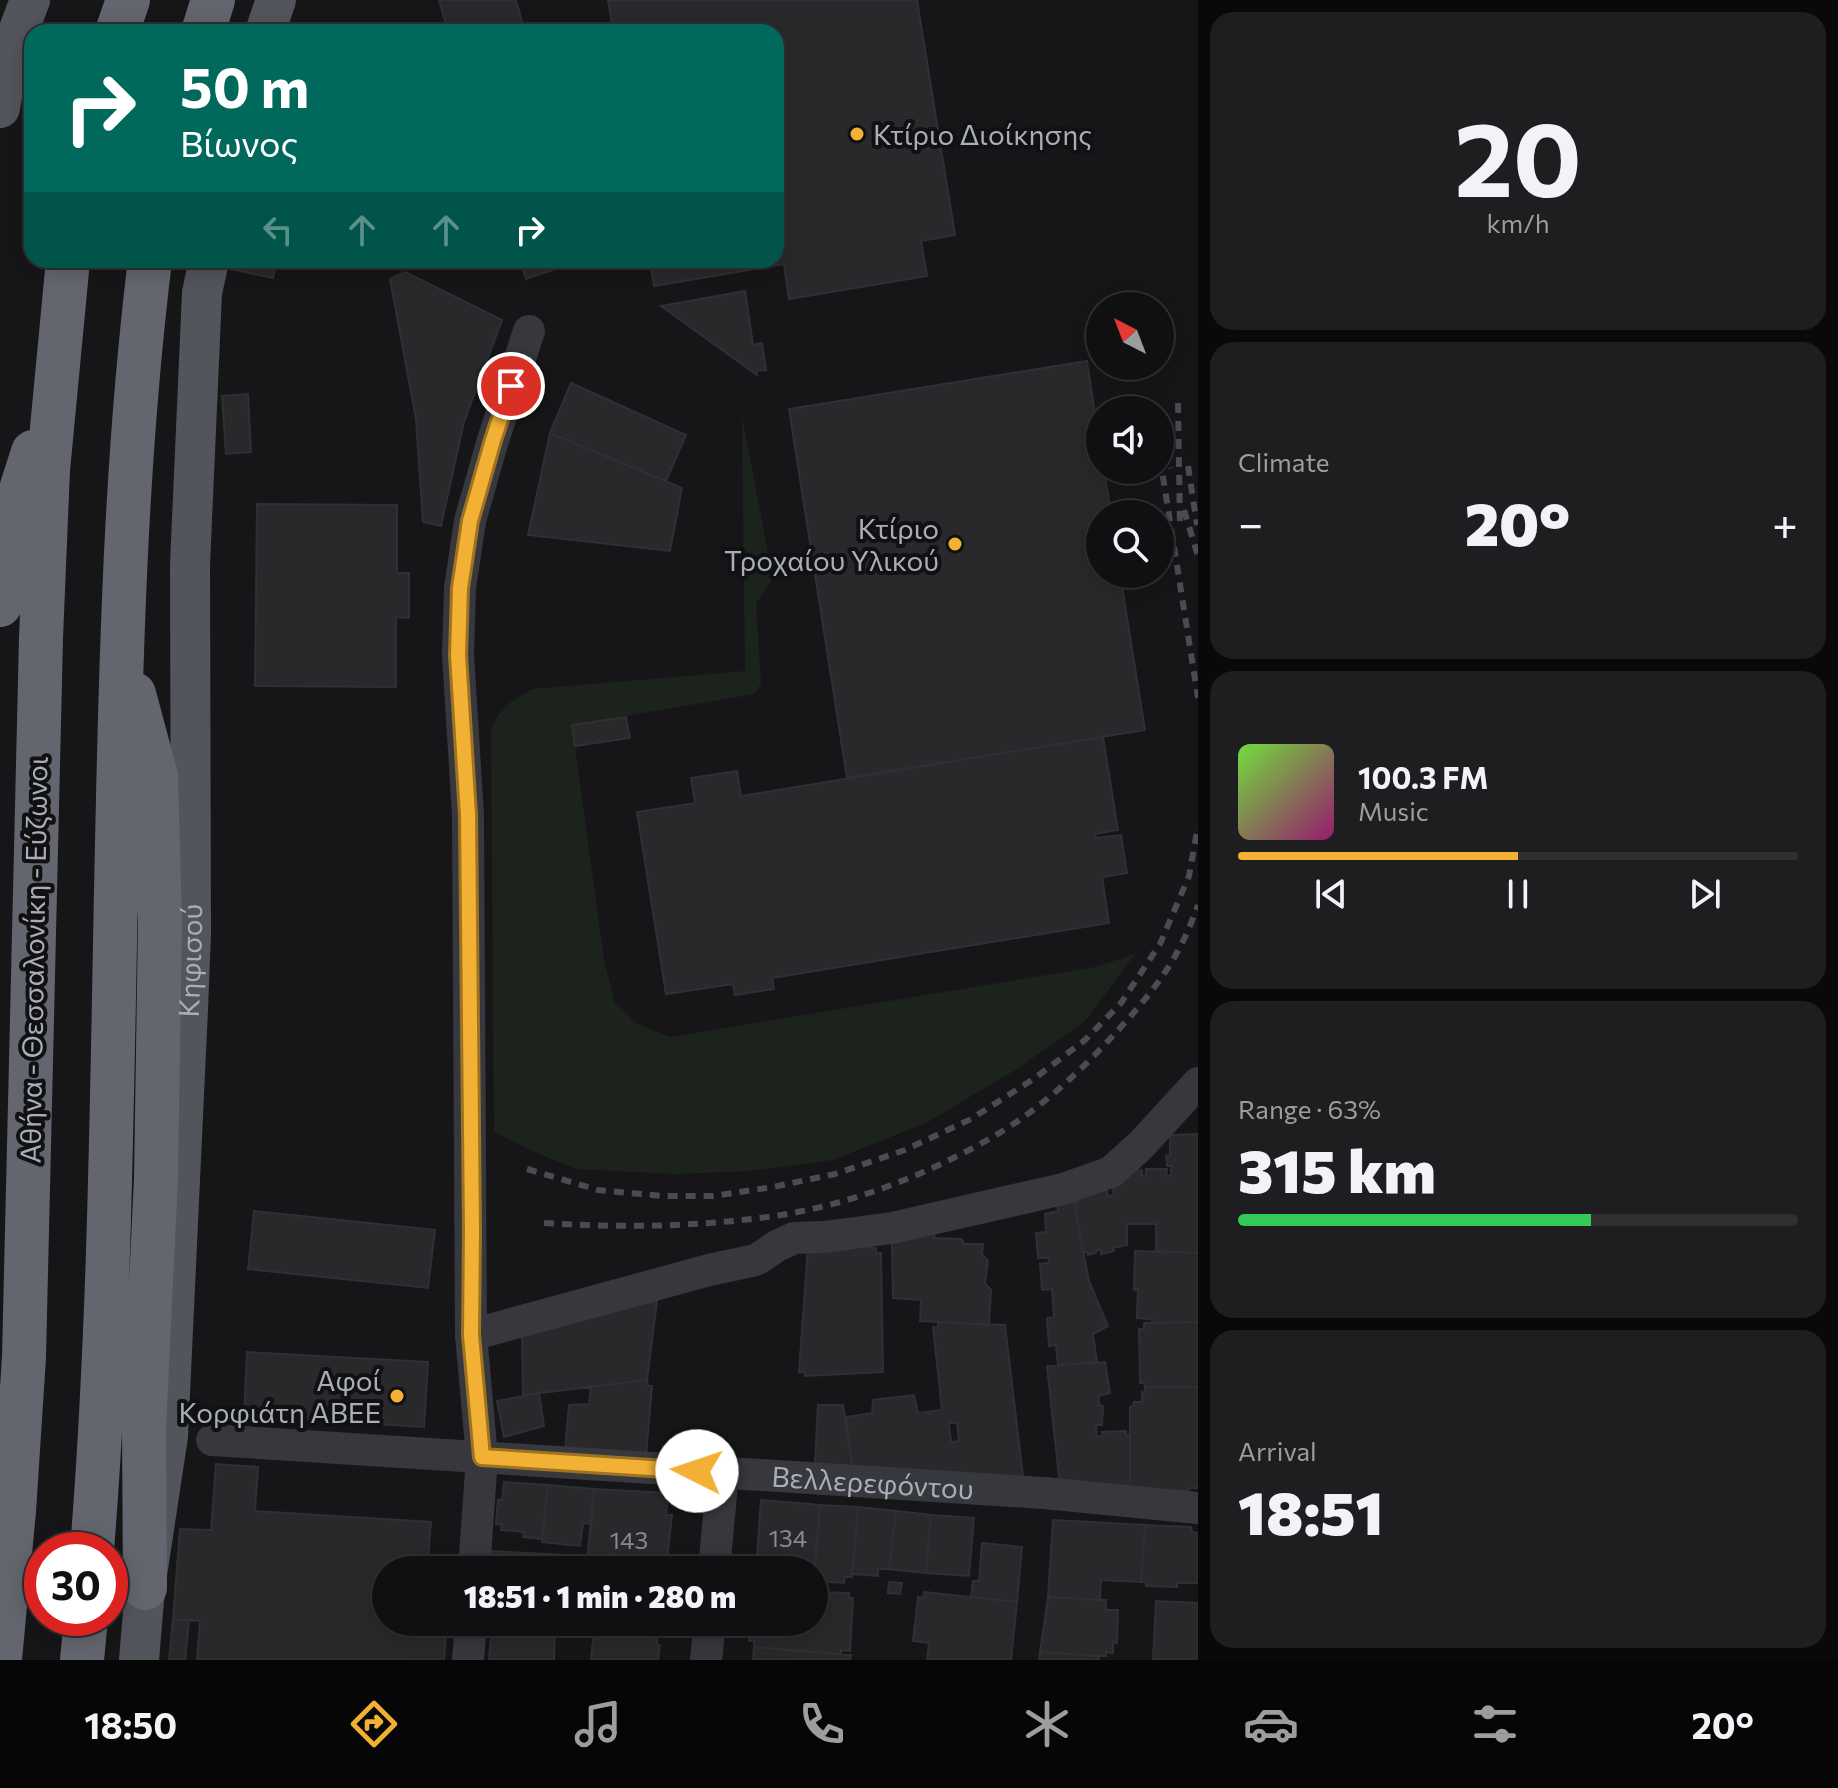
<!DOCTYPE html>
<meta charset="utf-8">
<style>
body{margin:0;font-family:Commissioner,sans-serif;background:#1e1e20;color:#f1f3f6;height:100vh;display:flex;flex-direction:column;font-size:30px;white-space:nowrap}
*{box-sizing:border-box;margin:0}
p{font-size:26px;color:#9c9d9f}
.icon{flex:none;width:44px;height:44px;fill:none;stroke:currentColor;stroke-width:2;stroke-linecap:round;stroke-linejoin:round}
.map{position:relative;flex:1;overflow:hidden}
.details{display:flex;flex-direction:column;gap:12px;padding:12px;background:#09090a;width:640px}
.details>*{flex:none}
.guide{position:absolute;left:24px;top:24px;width:760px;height:244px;border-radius:24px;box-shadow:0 4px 20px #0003,0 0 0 2px #303032;background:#00695c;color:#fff;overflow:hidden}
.needle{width:52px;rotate:318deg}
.controls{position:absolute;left:1086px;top:292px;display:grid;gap:16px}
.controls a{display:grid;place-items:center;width:88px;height:88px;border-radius:50%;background:#101012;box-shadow:0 4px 20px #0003,0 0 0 2px #303032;font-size:40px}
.speed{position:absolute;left:24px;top:1532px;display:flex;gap:16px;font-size:40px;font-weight:700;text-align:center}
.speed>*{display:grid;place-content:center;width:104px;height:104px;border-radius:50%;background:#101012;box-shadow:0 4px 20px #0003,0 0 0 2px #303032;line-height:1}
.speed .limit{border:12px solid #d22;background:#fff;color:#111}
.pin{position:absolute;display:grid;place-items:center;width:68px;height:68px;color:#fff;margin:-34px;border:4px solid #fff;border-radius:50%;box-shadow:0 2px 8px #0007}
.me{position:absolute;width:88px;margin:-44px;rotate:274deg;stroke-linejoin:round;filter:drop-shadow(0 0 6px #0008)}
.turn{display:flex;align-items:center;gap:28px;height:168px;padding:0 24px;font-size:36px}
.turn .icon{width:104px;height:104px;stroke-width:2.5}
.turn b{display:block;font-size:56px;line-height:68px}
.lanes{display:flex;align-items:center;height:76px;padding:0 24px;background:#0003;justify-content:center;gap:40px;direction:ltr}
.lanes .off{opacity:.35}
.big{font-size:60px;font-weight:800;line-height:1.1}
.details .tile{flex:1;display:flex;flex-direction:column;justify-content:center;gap:12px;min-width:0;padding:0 28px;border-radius:24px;background:#1e1e20}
.details .dial{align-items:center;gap:0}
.dial b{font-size:104px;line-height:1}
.song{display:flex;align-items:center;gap:24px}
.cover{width:96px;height:96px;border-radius:12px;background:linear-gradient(135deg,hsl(100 70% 55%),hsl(320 70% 35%))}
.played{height:8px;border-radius:4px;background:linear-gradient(90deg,#f2b134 50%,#303032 50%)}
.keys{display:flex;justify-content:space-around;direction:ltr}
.heat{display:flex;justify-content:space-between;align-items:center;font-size:44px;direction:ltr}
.charge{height:12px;border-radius:6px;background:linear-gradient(90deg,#34c759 63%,#303032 0)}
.trip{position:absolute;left:372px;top:1556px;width:456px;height:80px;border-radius:40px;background:#101012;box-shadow:0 4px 20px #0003,0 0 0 2px #303032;font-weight:800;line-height:80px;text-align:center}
.menu{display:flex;height:128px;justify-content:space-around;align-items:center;background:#060607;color:#9c9d9f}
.menu .icon{width:56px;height:56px}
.menu .current{color:#f2b134}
.menu b{font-size:36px;color:#f1f3f6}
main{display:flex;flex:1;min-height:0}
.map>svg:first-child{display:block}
.green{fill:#1c231d}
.building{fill:#29292c;stroke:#303034;stroke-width:2;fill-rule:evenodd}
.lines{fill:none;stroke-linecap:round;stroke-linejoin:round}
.minor{stroke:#37383d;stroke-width:32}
.major{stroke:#53555c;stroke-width:40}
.highway{stroke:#63666e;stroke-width:44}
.rail{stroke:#4a4c52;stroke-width:6;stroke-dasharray:10 8;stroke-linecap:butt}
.route-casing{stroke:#9d7322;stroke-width:20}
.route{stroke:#f2b134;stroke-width:14}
.poi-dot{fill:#f2b134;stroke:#111113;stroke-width:3}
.labels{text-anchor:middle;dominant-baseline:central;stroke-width:8;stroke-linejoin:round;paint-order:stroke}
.number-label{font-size:24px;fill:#888b94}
.poi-label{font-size:28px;fill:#a8adb8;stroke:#111113;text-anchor:end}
.street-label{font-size:28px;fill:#a8adb8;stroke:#111113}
</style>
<main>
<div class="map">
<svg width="1198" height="1660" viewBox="0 0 1198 1660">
<rect width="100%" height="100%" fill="#161618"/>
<path class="green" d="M 742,416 L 773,579 L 756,603 L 761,683 L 755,694 L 572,725 L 604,959 L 614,1001 L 636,1023 L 670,1037 L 1095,967 L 1135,954 L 1085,1021 L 1020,1067 L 928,1122 L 833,1160 L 749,1171 L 675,1174 L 576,1169 L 528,1149 L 494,1132 L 491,729 C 501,707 511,701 532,689 L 745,671 Z"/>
<path class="building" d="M 439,0 L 516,0 L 525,32 L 448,32 Z
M 608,0 L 917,0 L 955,235 L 921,241 L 927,276 L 789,299 L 784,264 L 654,286 L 650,260 L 776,260 L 776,32 L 613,32 Z
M 233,260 L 277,260 L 273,278 L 231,269 Z
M 520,260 L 579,260 L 579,261 L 526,279 Z
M 405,272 L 502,320 L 464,422 L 441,526 L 423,522 L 416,419 L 390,279 Z
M 745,291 L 753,345 L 762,343 L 766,370 L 756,371 L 757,375 L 661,306 Z
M 1087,361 L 1100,447 L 1100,470 L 1104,470 L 1111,514 L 1100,514 L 1100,574 L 1120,574 L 1145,730 L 847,778 L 789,409 Z
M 571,383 L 686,435 L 666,481 L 550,433 Z
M 248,394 L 251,452 L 226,454 L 222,396 Z
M 550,433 L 682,488 L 670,551 L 528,535 Z
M 257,504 L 397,505 L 397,573 L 409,573 L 409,618 L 396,617 L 396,687 L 255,686 Z
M 626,717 L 630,738 L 575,746 L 572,725 Z
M 1103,737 L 1118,830 L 1095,834 L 1096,838 L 1121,835 L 1127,873 L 1102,877 L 1109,923 L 772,978 L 774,989 L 735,995 L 733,984 L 666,994 L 637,812 L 695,803 L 691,778 L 737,771 L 741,796 Z
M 1198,1134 L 1198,1253 L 1156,1251 L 1156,1224 L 1127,1224 L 1127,1245 L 1113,1248 L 1114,1251 L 1101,1254 L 1101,1250 L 1096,1250 L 1096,1253 L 1088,1255 L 1087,1252 L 1083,1252 L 1074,1203 L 1078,1202 L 1076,1194 L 1106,1188 L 1108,1196 L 1114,1195 L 1113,1188 L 1131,1171 L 1142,1170 L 1142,1176 L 1146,1176 L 1146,1169 L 1167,1169 L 1166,1176 L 1171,1176 L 1171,1166 L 1167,1166 L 1166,1156 L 1170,1155 L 1170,1135 Z
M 1073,1198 L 1089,1281 L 1108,1326 L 1093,1334 L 1097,1362 L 1058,1365 L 1056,1345 L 1049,1346 L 1047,1318 L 1054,1317 L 1052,1289 L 1042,1290 L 1040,1264 L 1049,1263 L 1049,1258 L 1038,1258 L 1036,1233 L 1046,1232 L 1045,1214 L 1058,1211 L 1057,1200 Z
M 254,1211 L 435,1230 L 428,1288 L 248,1269 Z
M 935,1232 L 934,1238 L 961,1239 L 965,1244 L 983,1244 L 982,1254 L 988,1261 L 985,1283 L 991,1290 L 989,1325 L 920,1321 L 921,1300 L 893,1298 L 892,1242 Z
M 814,1244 L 876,1248 L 876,1253 L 881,1253 L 883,1372 L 805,1376 L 805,1373 L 799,1372 L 808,1247 Z
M 1135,1251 L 1198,1253 L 1198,1322 L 1152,1323 L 1152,1319 L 1137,1318 L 1138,1289 L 1134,1290 Z
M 657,1301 L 647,1380 L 523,1395 L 522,1334 Z
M 938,1322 L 1005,1325 L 1024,1485 L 853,1471 L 846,1417 L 872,1413 L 873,1400 L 914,1395 L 918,1413 L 942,1410 L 933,1327 L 938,1328 ZM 949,1423 L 957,1423 L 959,1441 L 951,1442 Z
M 1198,1322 L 1198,1387 L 1145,1387 L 1144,1383 L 1140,1383 L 1139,1329 L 1144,1329 L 1144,1323 Z
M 247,1352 L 428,1362 L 424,1427 L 244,1416 Z
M 1105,1362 L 1110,1393 L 1099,1396 L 1099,1405 L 1103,1406 L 1102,1425 L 1096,1425 L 1097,1437 L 1102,1436 L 1102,1432 L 1126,1431 L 1126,1435 L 1130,1435 L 1130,1487 L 1060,1486 L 1047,1366 Z
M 647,1380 L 648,1386 L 652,1386 L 646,1455 L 565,1449 L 569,1405 L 589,1404 L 591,1387 Z
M 1145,1387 L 1198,1387 L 1198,1488 L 1189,1488 L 1188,1493 L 1130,1487 L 1130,1407 L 1133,1406 L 1134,1402 L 1142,1402 L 1142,1392 L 1145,1393 Z
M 539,1393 L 544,1426 L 504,1437 L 497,1401 Z
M 818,1405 L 843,1405 L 853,1471 L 815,1463 Z
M 216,1464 L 258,1467 L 255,1511 L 431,1522 L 427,1570 L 386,1570 L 386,1622 L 447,1622 L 444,1660 L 197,1660 L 200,1621 L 173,1619 L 180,1529 L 211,1530 Z
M 504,1482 L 548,1485 L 542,1539 L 523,1537 L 524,1532 L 501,1530 L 502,1525 L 496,1524 L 498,1500 L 502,1500 Z
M 548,1485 L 594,1489 L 591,1524 L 583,1523 L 580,1546 L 542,1542 Z
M 594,1489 L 668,1493 L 666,1515 L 672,1515 L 666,1570 L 615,1570 L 617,1555 L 613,1554 L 612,1560 L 603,1559 L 602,1566 L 591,1565 L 591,1562 L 587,1561 Z
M 761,1500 L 820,1505 L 814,1570 L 756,1570 Z
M 820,1505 L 858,1507 L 852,1577 L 845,1577 L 844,1583 L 814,1581 Z
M 858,1507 L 896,1511 L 889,1569 L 878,1569 L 878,1576 L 852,1574 Z
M 896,1511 L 931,1515 L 926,1573 L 889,1569 Z
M 931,1515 L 974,1518 L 969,1576 L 926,1573 Z
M 1053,1520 L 1145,1525 L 1141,1582 L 1101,1580 L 1100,1600 L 1048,1597 Z
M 1145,1525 L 1191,1527 L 1192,1532 L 1198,1533 L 1198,1583 L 1177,1583 L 1177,1587 L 1146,1586 L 1146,1582 L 1141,1582 Z
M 982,1543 L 1022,1547 L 1017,1602 L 971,1597 L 973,1581 L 979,1581 Z
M 492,1551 L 565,1555 L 564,1570 L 491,1570 Z
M 889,1582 L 902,1583 L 900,1594 L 888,1593 Z
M 814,1592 L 849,1593 L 849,1598 L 853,1598 L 850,1651 L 841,1650 L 841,1654 L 754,1647 L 754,1641 L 749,1641 L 750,1622 L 814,1622 Z
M 924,1592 L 1017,1602 L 1011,1660 L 927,1660 L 929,1643 L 913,1641 L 918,1597 L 923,1598 Z
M 1048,1597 L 1106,1600 L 1106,1610 L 1118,1610 L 1117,1643 L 1113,1642 L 1113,1653 L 1106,1652 L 1106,1656 L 1099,1656 L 1040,1652 Z
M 1156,1601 L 1198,1603 L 1198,1660 L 1153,1659 Z
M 173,1619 L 189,1621 L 185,1660 L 169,1660 Z
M 492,1622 L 567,1622 L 566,1631 L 492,1625 Z
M 598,1622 L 662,1622 L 661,1634 L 655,1634 L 654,1638 L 597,1633 Z
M 492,1625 L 555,1630 L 554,1660 L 489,1660 Z
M 597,1633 L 657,1639 L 657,1645 L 660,1645 L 658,1660 L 591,1660 L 593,1639 L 597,1639 Z
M 754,1647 L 851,1655 L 850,1660 L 753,1660 Z
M 1040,1652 L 1099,1656 L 1099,1660 L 1039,1660 Z"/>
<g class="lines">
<g class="minor">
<path d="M 471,1335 L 709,1270 L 756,1260 L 777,1246 L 794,1238 L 824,1237 L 892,1228 L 1063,1189 L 1111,1172 L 1140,1146 L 1198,1083"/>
<path id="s1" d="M 212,1440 L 1044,1493 L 1198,1508"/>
<path d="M 474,1570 L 482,1457 L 471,1335 L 468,815 L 458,655 L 460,588 L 470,521 L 493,440 L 529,331"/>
<path d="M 714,1570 L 723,1473"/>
<path d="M 468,1660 L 471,1622"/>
<path d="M 706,1660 L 710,1622"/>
</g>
<g class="major">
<path d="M 265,32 L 276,0"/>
<path d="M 0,108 L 8,59 L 30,0"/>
<path id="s2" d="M 139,1660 L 145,1588 L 168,1436 L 188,1009 L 191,934 L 190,565 L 202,293 L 209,260"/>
</g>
<path class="highway" d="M 117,32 L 128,0
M 203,32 L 213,0
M 0,605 L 17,502 L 33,452
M 134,694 L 156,776 L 160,922 L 156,1178 L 144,1429 L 145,1588
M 92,1550 C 112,1300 112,1048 118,798 C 122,618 128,439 150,260
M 0,1659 L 14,1511 L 24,1357 L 41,638 L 48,470 L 68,260
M 82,1660 L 86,1618"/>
<path class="rail" d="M 1178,403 L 1180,526
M 1152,407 L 1153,410
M 1160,433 L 1171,468
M 1160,458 L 1198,698
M 1188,466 L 1197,525
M 1184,510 L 1198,556
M 527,1169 L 598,1190 L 662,1196 L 713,1196 L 773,1187 L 835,1174 L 905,1150 L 971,1119 L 1035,1078 L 1085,1040 L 1121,1003 L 1160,944 L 1189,876 L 1198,826
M 544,1223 C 623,1228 702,1227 781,1215 C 856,1203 931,1173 996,1135 C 1042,1108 1085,1067 1120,1028 C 1143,1003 1166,975 1181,945 C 1188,932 1193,918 1198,905"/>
</g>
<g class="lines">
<defs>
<path id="route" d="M 511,386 L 493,440 L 470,521 L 460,588 L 458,655 L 468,815 L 472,1231 L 471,1335 L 482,1457 L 697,1471"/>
</defs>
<use href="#route" class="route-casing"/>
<use href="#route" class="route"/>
</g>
<g class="poi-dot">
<circle cx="857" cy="134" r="8"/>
<circle cx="955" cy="544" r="8"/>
<circle cx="397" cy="1396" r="8"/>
</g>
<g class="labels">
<g class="number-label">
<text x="788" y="1537">134</text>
<text x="629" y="1539">143</text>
</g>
<g class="poi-label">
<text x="873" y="134" text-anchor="start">Κτίριο Διοίκησης</text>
<text x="939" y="528">Κτίριο<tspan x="939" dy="32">Τροχαίου Υλικού</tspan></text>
<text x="381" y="1380">Αφοί<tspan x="381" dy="32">Κορφιάτη ΑΒΕΕ</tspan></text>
</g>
<g class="street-label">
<text transform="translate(33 960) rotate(-89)">Αθήνα - Θεσσαλονίκη - Εύζωνοι</text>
<text stroke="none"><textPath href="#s2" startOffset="702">Κηφισού</textPath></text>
<text stroke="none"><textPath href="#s1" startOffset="662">Βελλερεφόντου</textPath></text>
</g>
</g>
</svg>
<div class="controls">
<a><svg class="needle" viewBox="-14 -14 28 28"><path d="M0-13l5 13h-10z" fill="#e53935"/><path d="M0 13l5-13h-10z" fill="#9c9d9f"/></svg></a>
<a><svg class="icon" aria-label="sound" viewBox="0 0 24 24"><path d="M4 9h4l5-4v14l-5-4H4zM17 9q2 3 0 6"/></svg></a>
<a><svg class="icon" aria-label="search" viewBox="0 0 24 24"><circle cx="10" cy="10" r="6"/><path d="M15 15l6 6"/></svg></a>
</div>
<div class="speed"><div class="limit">30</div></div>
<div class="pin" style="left:511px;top:386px;background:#d93025"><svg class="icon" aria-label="arrive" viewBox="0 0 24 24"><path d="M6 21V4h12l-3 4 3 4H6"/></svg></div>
<svg class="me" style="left:697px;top:1471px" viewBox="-20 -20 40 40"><circle r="19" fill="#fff"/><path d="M0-13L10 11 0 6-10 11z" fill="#f2b134"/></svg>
<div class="trip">18:51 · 1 min · 280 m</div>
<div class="guide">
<div class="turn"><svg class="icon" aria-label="right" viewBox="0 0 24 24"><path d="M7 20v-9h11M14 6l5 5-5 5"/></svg><div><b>50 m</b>Βίωνος</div></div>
<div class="lanes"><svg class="icon off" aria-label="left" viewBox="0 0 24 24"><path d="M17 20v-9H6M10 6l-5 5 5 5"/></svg><svg class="icon off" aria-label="ahead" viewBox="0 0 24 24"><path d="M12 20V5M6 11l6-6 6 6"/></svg><svg class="icon off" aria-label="ahead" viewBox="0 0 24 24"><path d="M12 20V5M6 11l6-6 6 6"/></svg><svg class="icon" aria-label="right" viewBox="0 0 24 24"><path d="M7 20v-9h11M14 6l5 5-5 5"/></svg></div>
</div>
</div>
<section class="details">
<div class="tile dial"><b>20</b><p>km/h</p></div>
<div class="tile"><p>Climate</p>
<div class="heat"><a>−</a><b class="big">20°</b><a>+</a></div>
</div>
<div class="tile">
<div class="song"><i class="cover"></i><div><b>100.3 FM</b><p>Music</p></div></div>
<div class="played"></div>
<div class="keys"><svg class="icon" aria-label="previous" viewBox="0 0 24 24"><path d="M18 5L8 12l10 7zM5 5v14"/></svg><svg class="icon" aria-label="pause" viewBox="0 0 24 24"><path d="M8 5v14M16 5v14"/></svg><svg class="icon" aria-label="next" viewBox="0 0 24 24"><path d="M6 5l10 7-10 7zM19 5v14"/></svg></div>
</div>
<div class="tile"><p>Range · 63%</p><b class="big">315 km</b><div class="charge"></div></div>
<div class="tile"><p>Arrival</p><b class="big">18:51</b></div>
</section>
</main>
<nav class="menu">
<b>18:50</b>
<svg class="icon current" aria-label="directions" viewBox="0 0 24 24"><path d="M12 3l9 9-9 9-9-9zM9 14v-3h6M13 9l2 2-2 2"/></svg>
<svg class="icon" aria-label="music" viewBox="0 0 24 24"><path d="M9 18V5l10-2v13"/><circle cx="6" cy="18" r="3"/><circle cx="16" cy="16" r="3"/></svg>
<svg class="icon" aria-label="phone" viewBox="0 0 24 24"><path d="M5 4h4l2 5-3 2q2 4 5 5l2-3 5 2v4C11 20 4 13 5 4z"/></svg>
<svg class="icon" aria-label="climate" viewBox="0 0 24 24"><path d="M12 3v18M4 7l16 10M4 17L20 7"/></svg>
<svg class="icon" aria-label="car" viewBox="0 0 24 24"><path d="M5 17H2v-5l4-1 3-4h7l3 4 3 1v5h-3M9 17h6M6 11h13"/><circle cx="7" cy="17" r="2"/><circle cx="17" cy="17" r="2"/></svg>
<svg class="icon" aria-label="filters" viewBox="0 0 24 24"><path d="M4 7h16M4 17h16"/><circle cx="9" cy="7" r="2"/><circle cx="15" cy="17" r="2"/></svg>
<b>20°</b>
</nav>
